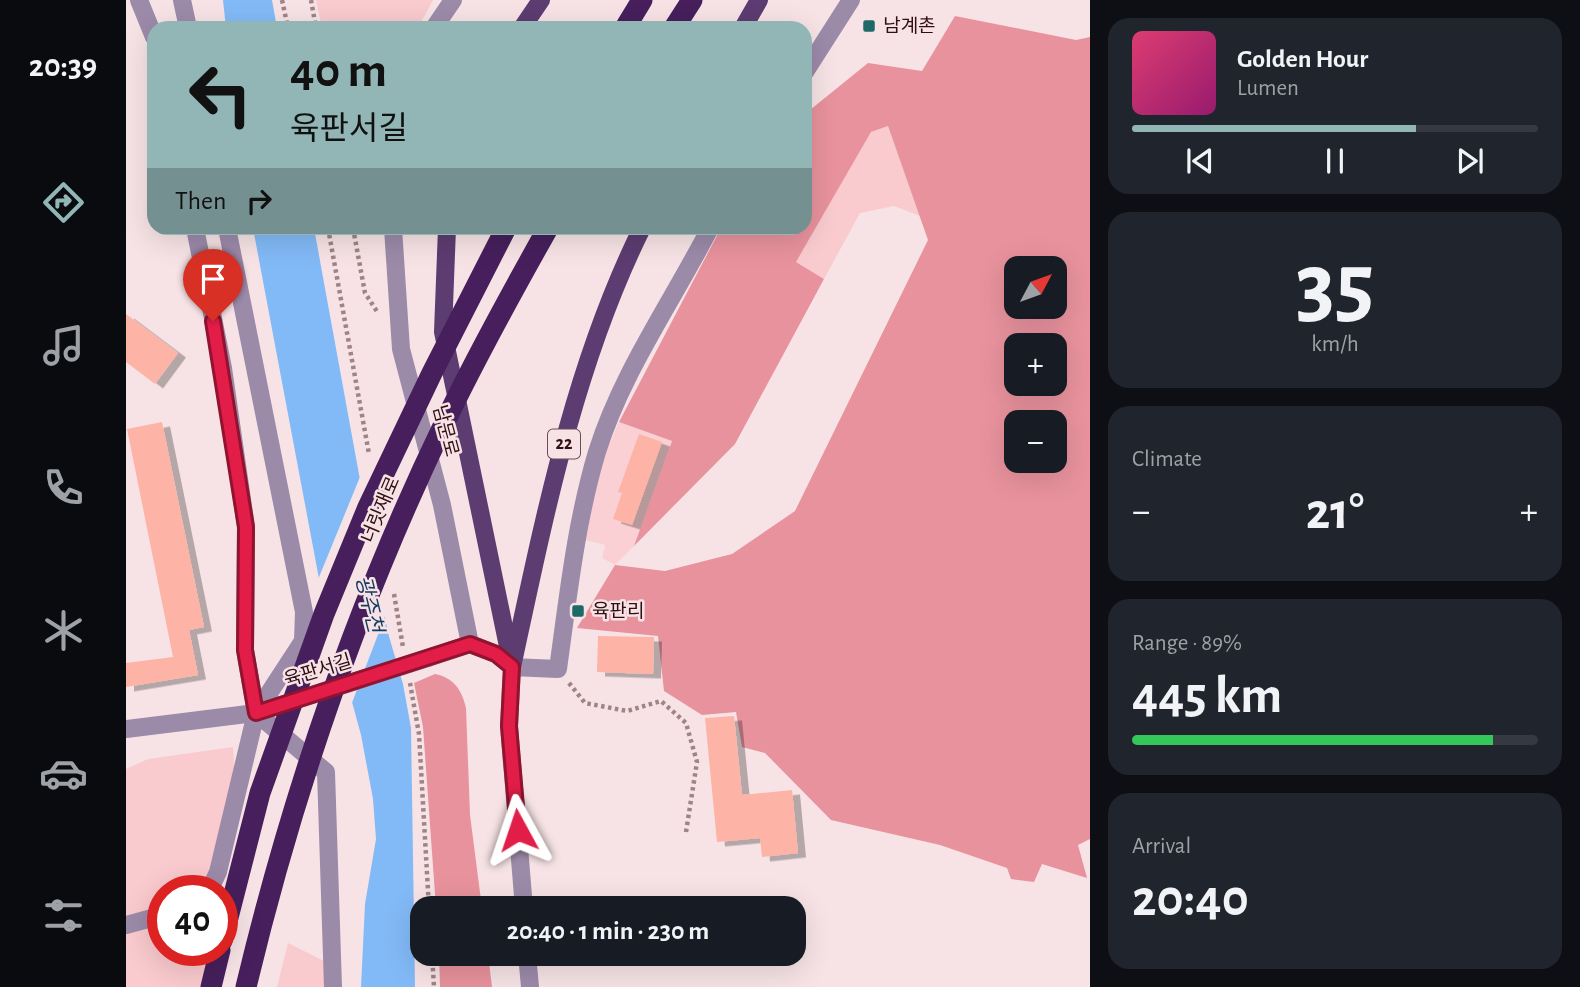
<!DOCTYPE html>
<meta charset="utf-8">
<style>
body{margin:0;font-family:"Alegreya Sans","Noto Sans KR",sans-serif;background:#20242c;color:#f1f3f6;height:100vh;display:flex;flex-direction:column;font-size:26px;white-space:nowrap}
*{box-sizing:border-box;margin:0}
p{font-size:23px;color:#9ea1a6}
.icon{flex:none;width:38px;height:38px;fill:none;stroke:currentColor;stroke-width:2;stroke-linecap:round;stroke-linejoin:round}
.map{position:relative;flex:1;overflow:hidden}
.sheet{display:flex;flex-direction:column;gap:18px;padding:18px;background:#0d0f14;width:490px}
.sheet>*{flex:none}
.banner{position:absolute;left:21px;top:21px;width:665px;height:214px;border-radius:21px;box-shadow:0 7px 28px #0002;background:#92b5b6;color:#111;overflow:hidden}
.needle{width:46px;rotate:49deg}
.fabs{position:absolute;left:878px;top:256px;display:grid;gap:14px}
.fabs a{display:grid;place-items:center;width:63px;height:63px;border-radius:14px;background:#171b24;box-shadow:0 7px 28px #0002;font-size:35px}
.speed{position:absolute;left:21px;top:875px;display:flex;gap:14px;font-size:35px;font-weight:700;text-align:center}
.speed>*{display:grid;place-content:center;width:91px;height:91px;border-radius:50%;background:#171b24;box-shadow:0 7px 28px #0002;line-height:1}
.speed .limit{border:10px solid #d22;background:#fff;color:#111}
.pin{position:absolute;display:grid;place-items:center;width:60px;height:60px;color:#fff;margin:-72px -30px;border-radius:50% 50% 50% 0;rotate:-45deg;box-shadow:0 0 7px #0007}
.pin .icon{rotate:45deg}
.me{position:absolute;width:77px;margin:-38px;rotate:355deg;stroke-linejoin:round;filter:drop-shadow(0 0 5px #0008)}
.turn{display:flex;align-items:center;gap:24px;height:147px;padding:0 28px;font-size:32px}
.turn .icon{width:91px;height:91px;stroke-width:2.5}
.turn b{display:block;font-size:49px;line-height:60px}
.then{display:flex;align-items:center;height:66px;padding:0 28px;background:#0003;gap:14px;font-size:26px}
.big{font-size:52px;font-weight:600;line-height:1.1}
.sheet .widget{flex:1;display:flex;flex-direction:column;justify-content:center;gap:10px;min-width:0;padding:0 24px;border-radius:21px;background:#20242c}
.sheet .dial{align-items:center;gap:0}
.dial b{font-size:91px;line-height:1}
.song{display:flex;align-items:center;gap:21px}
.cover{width:84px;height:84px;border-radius:10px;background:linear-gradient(135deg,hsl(340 70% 55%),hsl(320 70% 35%))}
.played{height:7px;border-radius:4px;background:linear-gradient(90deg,#92b5b6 70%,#363941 70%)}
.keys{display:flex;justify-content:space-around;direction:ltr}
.heat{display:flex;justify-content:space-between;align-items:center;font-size:38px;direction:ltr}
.charge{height:10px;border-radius:5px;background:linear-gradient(90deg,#34c759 89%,#363941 0)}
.trip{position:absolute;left:284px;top:896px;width:396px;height:70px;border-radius:21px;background:#171b24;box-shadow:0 7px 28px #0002;font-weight:600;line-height:70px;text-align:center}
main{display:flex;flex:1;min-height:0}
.tab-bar{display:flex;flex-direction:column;width:126px;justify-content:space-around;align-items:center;background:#090b0e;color:#9ea1a6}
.tab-bar .icon{width:49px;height:49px}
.tab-bar .on{color:#92b5b6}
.tab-bar b{font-size:32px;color:#f1f3f6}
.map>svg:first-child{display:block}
.built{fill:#fad0d4}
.green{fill:#f9cace}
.forest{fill:#e8929d;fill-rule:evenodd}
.water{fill:#82baf7}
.pier{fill:#f7e3e5}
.building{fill:#fdb4a6;filter:url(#shadow)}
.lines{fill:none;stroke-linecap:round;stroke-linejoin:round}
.path{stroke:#9e8487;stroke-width:4.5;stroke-dasharray:3.5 3.5;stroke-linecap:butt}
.minor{stroke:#9c8aa9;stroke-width:18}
.major{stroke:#5d3c71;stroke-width:18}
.highway{stroke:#461f5c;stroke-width:21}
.minor-bridge{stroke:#9c8aa9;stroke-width:18}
.highway-bridge{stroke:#461f5c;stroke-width:21}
.route-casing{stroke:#92132f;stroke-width:18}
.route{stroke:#e11d48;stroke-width:12}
.poi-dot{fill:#1d6967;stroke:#f7e3e5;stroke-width:2.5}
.labels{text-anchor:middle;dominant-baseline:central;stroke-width:5;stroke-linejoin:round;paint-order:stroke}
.shield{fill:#f7e3e5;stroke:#6c4f53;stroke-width:2}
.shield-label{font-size:18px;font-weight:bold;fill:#310f15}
.poi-label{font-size:19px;fill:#310f15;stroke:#f7e3e5;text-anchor:start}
.street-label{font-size:19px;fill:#310f15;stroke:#f7e3e5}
.water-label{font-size:21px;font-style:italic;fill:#153c63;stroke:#f7e3e5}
</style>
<main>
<nav class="tab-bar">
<b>20:39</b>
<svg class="icon on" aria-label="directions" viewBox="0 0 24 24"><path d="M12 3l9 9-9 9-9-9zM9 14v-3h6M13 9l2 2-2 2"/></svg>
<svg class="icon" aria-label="music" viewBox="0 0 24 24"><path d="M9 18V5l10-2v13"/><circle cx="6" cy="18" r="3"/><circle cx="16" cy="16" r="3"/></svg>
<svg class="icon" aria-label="phone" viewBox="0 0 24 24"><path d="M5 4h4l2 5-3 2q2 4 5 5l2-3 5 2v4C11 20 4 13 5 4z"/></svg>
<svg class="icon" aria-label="climate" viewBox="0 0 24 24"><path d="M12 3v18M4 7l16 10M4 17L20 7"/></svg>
<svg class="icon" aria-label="car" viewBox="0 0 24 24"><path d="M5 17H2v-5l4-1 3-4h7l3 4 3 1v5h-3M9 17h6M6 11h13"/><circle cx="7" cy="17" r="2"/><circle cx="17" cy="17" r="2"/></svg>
<svg class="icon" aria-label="filters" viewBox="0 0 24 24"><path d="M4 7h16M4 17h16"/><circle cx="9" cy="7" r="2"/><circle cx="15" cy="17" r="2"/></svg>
</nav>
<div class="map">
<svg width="964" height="987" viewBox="0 0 964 987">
<defs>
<filter id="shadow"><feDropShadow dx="8" dy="4.5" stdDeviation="0" flood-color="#0004"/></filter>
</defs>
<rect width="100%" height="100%" fill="#f7e3e5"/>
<path class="built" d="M 493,422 L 546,441 L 508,546 L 489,565 L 476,558 L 479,545 L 460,540 L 474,465 Z"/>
<path class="green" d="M 190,0 L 307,0 L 292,28 L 196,28 Z
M 762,126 L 794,216 L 768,206 L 734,213 L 698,279 L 670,262 L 745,132 Z
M 107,747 L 109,778 L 78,889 L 37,891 L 37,908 L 0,919 L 0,769 L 22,759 Z
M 37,924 L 37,950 L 85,950 L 77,987 L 0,987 L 0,933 Z
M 162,943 L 202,963 L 203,987 L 151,987 Z"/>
<path class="forest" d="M 829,16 L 950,40 L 964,37 L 964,839 L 952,845 L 961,878 L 916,864 L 908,882 L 885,879 L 881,868 L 814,845 L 705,820 L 639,753 L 616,747 L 610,712 L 576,715 L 538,691 L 532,636 L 451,628 L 489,565 L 539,571 L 606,554 L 669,511 L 802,240 L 762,126 L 745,132 L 670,262 L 698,279 L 609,444 L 508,546 L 546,441 L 493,422 L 595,228 L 679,228 L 679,114 L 742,63 L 796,71 ZM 891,268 L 929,268 L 929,306 L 891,306 ZM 891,345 L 929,345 L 929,383 L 891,383 ZM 891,422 L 929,422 L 929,460 L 891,460 Z
M 309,674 C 328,678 336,690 340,708 L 344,815 L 356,908 L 310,908 L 297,727 L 288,683 Z
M 313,954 L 362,954 L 366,987 L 314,987 Z"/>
<path class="water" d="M 97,0 L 146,0 L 151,28 L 100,28 Z
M 127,228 L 188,228 L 262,633 L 277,684 L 285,728 L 289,987 L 235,987 L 239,904 L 250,839 L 247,799 L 235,735 L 194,584 Z"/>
<path class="pier" d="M 236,472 L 261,611 L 224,708 L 191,582 Z"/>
<path class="building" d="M 0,314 L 52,353 L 29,384 L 0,362 Z
M 36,422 L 78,627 L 63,630 L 72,675 L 0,687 L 0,663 L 47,657 L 1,429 Z
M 513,434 L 536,442 L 506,525 L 487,519 L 496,493 L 492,492 Z
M 472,636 L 528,637 L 527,674 L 471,672 Z
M 608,716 L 616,795 L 666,790 L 672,853 L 636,857 L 634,838 L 591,842 L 579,718 Z"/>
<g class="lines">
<path class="path" d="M 156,0 L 162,28
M 185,0 L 190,28
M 202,228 L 243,454
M 227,228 L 239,293 L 252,313
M 268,594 L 277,647
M 284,683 L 293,734 L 303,908
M 443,683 L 459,703 L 501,711 L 535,701 L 560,723 L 571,762 L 560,832
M 306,954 L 308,987"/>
<path class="minor" d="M 13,0 L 28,37
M 56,0 L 62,28
M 308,28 L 327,0
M 679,72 L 725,0
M 69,228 L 97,368 L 120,527 L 119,650 L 130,713 L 92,872 L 83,891
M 101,228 L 178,612 L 177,641 L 130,713 L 200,772 L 207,987
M 267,228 L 275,349 L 316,505 L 344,644
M 302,658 L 344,644 L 370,654 L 386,667
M 386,667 L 432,669 C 442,597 450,522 471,452 C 496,372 546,302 584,228
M 386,667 L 383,726 L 398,908
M 0,729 L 130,713 L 205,689
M 0,925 L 37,915
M 401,954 L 404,987"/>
<path class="major" d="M 396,28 L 415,0
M 617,28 L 633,0
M 321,228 L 317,332 L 385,661
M 386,667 C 418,519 448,365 516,228"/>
<path class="highway" d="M 499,28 L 516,0
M 548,28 L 566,0
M 85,987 L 94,950"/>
<path class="minor-bridge" d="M 205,689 L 302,658"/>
<path class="highway-bridge" d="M 96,941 L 134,793 L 198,614 L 242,507 L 306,373 L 380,228
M 120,987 C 166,795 232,602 318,424 C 350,357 386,292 422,228"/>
</g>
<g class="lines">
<defs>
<path id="route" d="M 87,321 L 120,527 L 119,650 L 130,713 L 344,644 L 370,654 L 386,667 L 383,726 L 392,830"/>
</defs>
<use href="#route" class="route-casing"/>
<use href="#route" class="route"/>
</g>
<g class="poi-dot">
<rect x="736" y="19" width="14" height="14" rx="3.5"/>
<rect x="445" y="604" width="14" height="14" rx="3.5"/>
</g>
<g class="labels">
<rect class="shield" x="422" y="429.5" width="32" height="29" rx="5"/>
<g class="shield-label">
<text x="438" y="444">22</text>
</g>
<g class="poi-label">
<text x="757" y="26">남계촌</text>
<text x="466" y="611">육판리</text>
</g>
<g class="street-label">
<text transform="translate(319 431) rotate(75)">남문로</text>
<text transform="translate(255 510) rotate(-67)">너릿재로</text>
<text transform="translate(192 671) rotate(-17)">육판서길</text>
</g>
<g class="water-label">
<text transform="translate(243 604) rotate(76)">광주천</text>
</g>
</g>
</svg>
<div class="fabs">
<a><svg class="needle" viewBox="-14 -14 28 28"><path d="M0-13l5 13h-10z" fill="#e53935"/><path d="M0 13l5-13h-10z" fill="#9ea1a6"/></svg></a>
<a>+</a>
<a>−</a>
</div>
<div class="speed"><div class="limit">40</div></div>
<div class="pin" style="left:87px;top:321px;background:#d93025"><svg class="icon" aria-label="arrive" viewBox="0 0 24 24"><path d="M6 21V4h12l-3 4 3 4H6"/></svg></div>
<svg class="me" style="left:392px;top:830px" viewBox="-20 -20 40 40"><path d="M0-17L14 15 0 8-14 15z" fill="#e11d48" stroke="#fff" stroke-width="4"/></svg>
<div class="trip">20:40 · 1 min · 230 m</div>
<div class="banner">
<div class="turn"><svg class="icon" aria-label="left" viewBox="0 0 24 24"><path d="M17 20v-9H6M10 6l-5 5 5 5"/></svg><div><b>40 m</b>육판서길</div></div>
<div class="then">Then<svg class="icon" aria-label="right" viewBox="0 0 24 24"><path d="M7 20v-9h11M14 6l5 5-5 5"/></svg></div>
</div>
</div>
<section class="sheet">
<div class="widget">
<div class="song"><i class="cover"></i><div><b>Golden Hour</b><p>Lumen</p></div></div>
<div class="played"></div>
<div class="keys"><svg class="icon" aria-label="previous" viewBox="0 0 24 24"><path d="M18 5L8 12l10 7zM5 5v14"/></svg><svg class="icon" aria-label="pause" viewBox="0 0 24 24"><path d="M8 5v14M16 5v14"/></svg><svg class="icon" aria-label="next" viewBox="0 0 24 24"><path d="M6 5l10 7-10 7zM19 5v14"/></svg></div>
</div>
<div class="widget dial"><b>35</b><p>km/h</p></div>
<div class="widget"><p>Climate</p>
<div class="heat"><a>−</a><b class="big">21°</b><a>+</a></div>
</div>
<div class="widget"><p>Range · 89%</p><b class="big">445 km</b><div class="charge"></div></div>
<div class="widget"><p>Arrival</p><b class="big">20:40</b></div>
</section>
</main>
